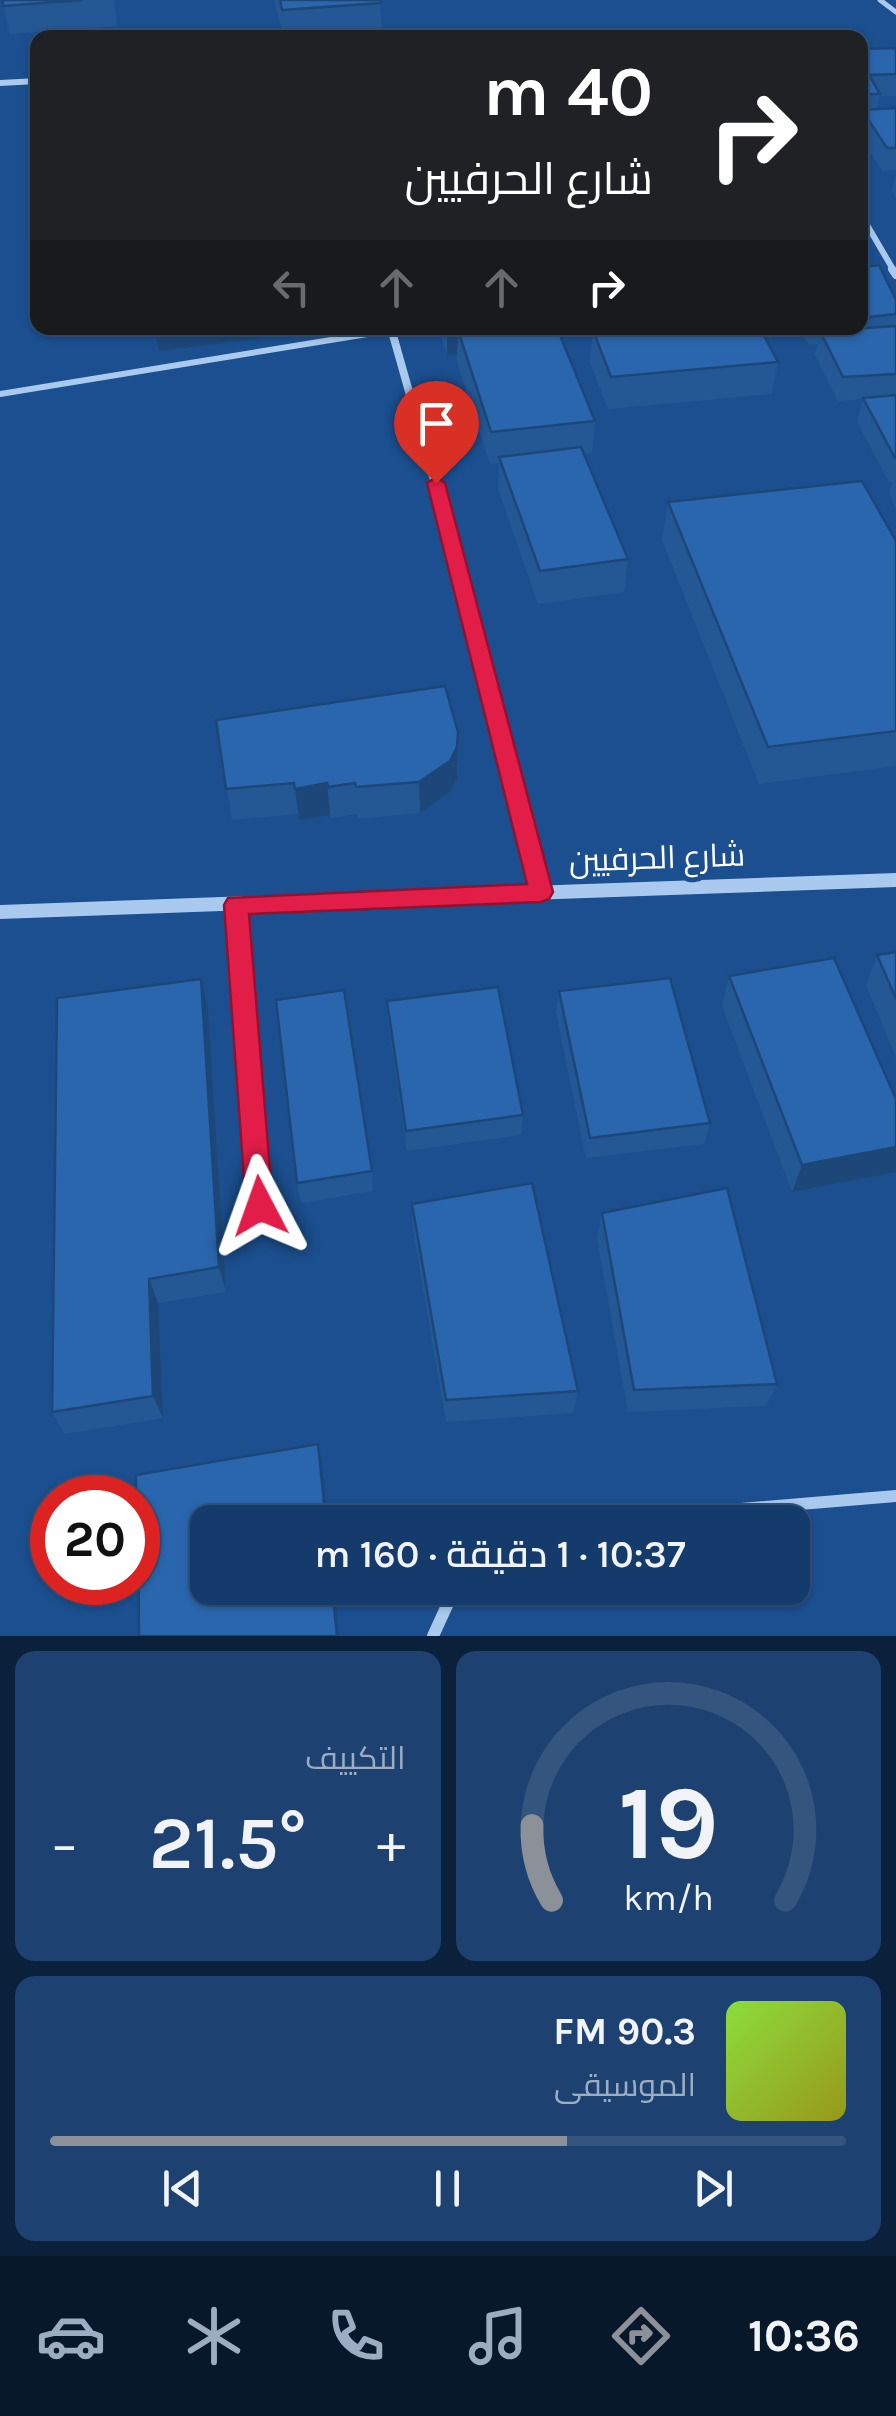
<!DOCTYPE html>
<html lang="ar">
<meta charset="utf-8">
<style>
body{margin:0;font-family:Karla,Cairo,sans-serif;background:#1d4271;color:#f1f3f6;direction:rtl;height:100vh;display:flex;flex-direction:column;font-size:38px;white-space:nowrap}
*{box-sizing:border-box;margin:0}
p{font-size:32px;color:#9dadc1}
.icon{flex:none;width:55px;height:55px;fill:none;stroke:currentColor;stroke-width:2;stroke-linecap:round;stroke-linejoin:round}
.map{position:relative;height:1636px;overflow:hidden;direction:ltr}
.details{display:flex;flex-direction:column;gap:15px;padding:15px;background:#0b203b;flex:1}
.details>*{flex:none}
.hud{position:absolute;left:30px;top:30px;width:838px;height:305px;border-radius:20px;box-shadow:0 2px 8px #0004,0 0 0 2px #33557e;direction:rtl;background:#202124;color:#fff;overflow:hidden}
.speed{position:absolute;left:30px;top:1475px;display:flex;gap:20px;font-size:50px;font-weight:700;text-align:center}
.speed>*{display:grid;place-content:center;width:130px;height:130px;border-radius:50%;background:#143b6b;box-shadow:0 2px 8px #0004,0 0 0 2px #33557e;line-height:1}
.speed .limit{border:15px solid #d22;background:#fff;color:#111}
.pin{position:absolute;display:grid;place-items:center;width:85px;height:85px;color:#fff;margin:-102px -42px;border-radius:50% 50% 50% 0;rotate:-45deg;box-shadow:0 0 10px #0007}
.pin .icon{rotate:45deg}
.me{position:absolute;width:110px;margin:-55px;rotate:356deg;stroke-linejoin:round;filter:drop-shadow(0 0 8px #0008)}
.turn{display:flex;align-items:center;gap:35px;height:210px;padding:0 50px;font-size:45px}
.turn .icon{width:130px;height:130px;stroke-width:2.5}
.turn b{display:block;font-size:70px;line-height:85px}
.lanes{display:flex;align-items:center;height:95px;padding:0 50px;background:#0003;justify-content:center;gap:50px;direction:ltr}
.lanes .off{opacity:.35}
.big{font-size:75px;font-weight:600;line-height:1.1}
.details .tile{flex:1;display:flex;flex-direction:column;justify-content:center;gap:15px;min-width:0;padding:0 35px;border-radius:20px;background:#1d4271}
.details .dial{align-items:center;gap:0}
.dial svg{height:260px;overflow:visible;fill:none;stroke:#33557e;stroke-width:7;stroke-linecap:round;text-anchor:middle}
.dial text{fill:#f1f3f6;stroke:none}
.song{display:flex;align-items:center;gap:30px}
.cover{width:120px;height:120px;border-radius:15px;background:linear-gradient(135deg,hsl(90 70% 55%),hsl(60 70% 35%))}
.played{height:10px;border-radius:5px;background:linear-gradient(90deg,#8c9099 65%,#33557e 65%)}
.keys{display:flex;justify-content:space-around;direction:ltr}
.heat{display:flex;justify-content:space-between;align-items:center;font-size:55px;direction:ltr}
.details .tiles{flex:1;display:grid;gap:15px;grid-template-columns:1fr 1fr}
.tile:last-child{grid-column:span 2}
.trip{position:absolute;left:190px;top:1505px;width:620px;height:100px;border-radius:20px;background:#143b6b;box-shadow:0 2px 8px #0004,0 0 0 2px #33557e;font-weight:600;line-height:100px;text-align:center;direction:rtl}
.tabs{display:flex;height:160px;justify-content:space-around;align-items:center;background:#08182b;color:#9dadc1}
.tabs .icon{width:70px;height:70px}
.tabs .selected{color:#8c9099}
.tabs b{font-size:45px;color:#f1f3f6}
.map>svg:first-child{display:block}
.lines{fill:none;stroke-linecap:round;stroke-linejoin:round}
.service-far3{stroke:#a9c9ee;stroke-width:5}
.service-far2{stroke:#a9c9ee;stroke-width:6}
.service-far1{stroke:#a9c9ee;stroke-width:8}
.service{stroke:#a9c9ee;stroke-width:10}
.minor-far3{stroke:#a9c9ee;stroke-width:6}
.minor-far2{stroke:#a9c9ee;stroke-width:8}
.minor-far1{stroke:#a9c9ee;stroke-width:10}
.minor{stroke:#a9c9ee;stroke-width:12}
.tertiary{fill:#a9c9ee;fill-rule:evenodd}
.wall{fill:#245895}
.shaded-wall{fill:#1d4779}
.building{fill:#2a66ad;stroke:#1d4779;stroke-width:2.5}
.route{fill:#e11d48;stroke:#92132f;stroke-width:2.5}
.labels{text-anchor:middle;dominant-baseline:central;stroke-width:10;stroke-linejoin:round;paint-order:stroke}
.street-label{font-size:32px;fill:#fff;stroke:#1b4f8f}
</style>
<div class="map">
<svg width="896" height="1636" viewBox="0 0 896 1636">
<rect width="100%" height="100%" fill="#1b4f8f"/>
<g class="lines">
<path class="service-far3" d="M 880,0 L 896,12"/>
<path class="service-far2" d="M 0,394 L 392,330"/>
<path class="service-far1" d="M 236,905 L 248,1064"/>
<path class="service" d="M 248,1062 L 259,1207"/>
<path class="minor-far3" d="M 860,213 L 894,271"/>
<path class="minor-far2" d="M 892,269 L 896,275
M 391,328 L 473,618"/>
<path class="minor-far1" d="M 472,616 L 541,893"/>
<path class="minor" d="M 585,1522 L 896,1496
M 433,1636 L 455,1588"/>
<path class="tertiary" d="M 38,78 L 38,84 L 0,86 L 0,80 Z
M 896,873 L 896,887 L 0,919 L 0,905 Z"/>
</g>
<path class="wall" d="M 3,0 L 114,0 L 117,26 L 9,34 Z
M 274,0 L 380,0 L 382,31 L 284,38 Z
M 896,47 L 896,96 L 879,96 L 877,109 L 896,108 L 896,170 L 882,171 L 860,136 L 860,49 Z
M 896,174 L 896,198 L 892,192 Z
M 860,268 L 896,300 L 896,508 L 889,494 L 892,482 L 889,482 L 857,422 L 863,399 L 838,401 L 815,355 L 817,344 L 809,345 L 798,328 L 860,328 Z
M 439,328 L 557,328 L 595,421 L 592,453 L 584,454 L 628,559 L 624,592 L 538,604 L 498,489 L 499,463 L 490,464 L 457,362 L 457,354 L 447,355 Z
M 593,330 L 778,362 L 772,394 L 608,409 L 590,362 Z
M 668,502 L 896,541 L 896,766 L 759,784 L 662,540 Z
M 216,720 L 458,764 L 457,779 L 450,792 L 420,813 L 358,819 L 357,814 L 331,818 L 330,815 L 299,820 L 298,814 L 232,820 Z
M 896,952 L 896,1058 L 866,985 L 877,955 Z
M 729,976 L 896,1099 L 792,1192 L 722,1006 Z
M 559,991 L 710,1123 L 704,1144 L 586,1158 L 556,1013 Z
M 387,1001 L 523,1115 L 521,1135 L 407,1151 L 388,1023 Z
M 208,1009 L 226,1292 L 158,1303 L 163,1418 L 65,1434 L 52,1412 Z
M 372,1171 L 373,1191 L 301,1203 L 297,1183 Z
M 412,1204 L 578,1391 L 573,1413 L 446,1422 L 413,1230 Z
M 602,1213 L 777,1384 L 766,1406 L 628,1412 L 597,1239 Z"/>
<path class="shaded-wall" d="M 155,328 L 320,328 L 316,331 L 159,351 Z
M 447,328 L 534,328 L 458,330 L 457,354 L 447,355 Z
M 458,732 L 457,779 L 450,792 L 420,813 L 419,782 Z
M 327,783 L 330,815 L 299,820 L 295,789 Z
M 201,979 L 208,1009 L 226,1292 L 219,1267 Z
M 896,1147 L 896,1172 L 792,1192 L 802,1165 Z
M 149,1279 L 158,1303 L 163,1418 L 153,1396 Z
M 318,1444 L 322,1465 L 328,1522 L 326,1522 Z
M 332,1588 L 334,1588 L 339,1636 L 337,1636 Z"/>
<path class="building" d="M 3,0 L 83,0 L 3,6 Z
M 280,0 L 380,0 L 381,3 L 282,10 Z
M 896,48 L 896,74 L 869,75 L 880,94 L 860,94 L 860,49 Z
M 896,108 L 896,148 L 887,148 L 862,110 Z
M 879,265 L 896,300 L 896,314 L 860,318 L 860,268 Z
M 896,326 L 896,374 L 843,377 L 820,331 Z
M 486,328 L 557,328 L 595,421 L 491,432 L 458,330 Z
M 622,328 L 760,328 L 778,362 L 611,377 L 593,330 Z
M 896,395 L 896,458 L 895,458 L 863,398 Z
M 581,447 L 628,559 L 540,571 L 499,457 Z
M 862,481 L 896,541 L 896,731 L 768,747 L 668,502 Z
M 445,686 L 458,732 L 457,747 L 450,761 L 419,782 L 356,787 L 355,783 L 328,787 L 327,783 L 295,789 L 294,783 L 226,789 L 216,720 Z
M 896,952 L 896,999 L 877,955 Z
M 834,958 L 896,1099 L 896,1147 L 802,1165 L 729,976 Z
M 670,978 L 710,1123 L 590,1138 L 559,991 Z
M 201,979 L 219,1267 L 149,1279 L 153,1396 L 52,1412 L 57,998 Z
M 498,987 L 523,1115 L 406,1131 L 387,1001 Z
M 344,990 L 372,1171 L 297,1183 L 276,1000 Z
M 532,1183 L 578,1391 L 446,1400 L 412,1204 Z
M 727,1188 L 777,1384 L 634,1390 L 602,1213 Z
M 318,1444 L 326,1522 L 208,1522 L 208,1588 L 332,1588 L 337,1636 L 139,1636 L 138,1498 L 136,1498 L 136,1475 Z"/>
<path class="route" d="M 436,477 L 445,483 L 553,892 L 549,899 L 541,902 L 249,914 L 273,1206 L 269,1216 L 260,1219 L 250,1216 L 246,1206 L 224,905 L 228,898 L 527,884 L 427,483 Z"/>
<g class="labels">
<g class="street-label">
<text transform="translate(657 858) rotate(-2)">شارع الحرفيين</text>
</g>
</g>
</svg>
<div class="speed"><div class="limit">20</div></div>
<div class="pin" style="left:436px;top:483px;background:#d93025"><svg class="icon" aria-label="arrive" viewBox="0 0 24 24"><path d="M6 21V4h12l-3 4 3 4H6"/></svg></div>
<svg class="me" style="left:260px;top:1206px" viewBox="-20 -20 40 40"><path d="M0-17L14 15 0 8-14 15z" fill="#e11d48" stroke="#fff" stroke-width="4"/></svg>
<div class="trip">10:37 · 1 دقيقة · 160 m</div>
<div class="hud">
<div class="turn"><svg class="icon" aria-label="right" viewBox="0 0 24 24"><path d="M7 20v-9h11M14 6l5 5-5 5"/></svg><div><b>40 m</b>شارع الحرفيين</div></div>
<div class="lanes"><svg class="icon off" aria-label="left" viewBox="0 0 24 24"><path d="M17 20v-9H6M10 6l-5 5 5 5"/></svg><svg class="icon off" aria-label="ahead" viewBox="0 0 24 24"><path d="M12 20V5M6 11l6-6 6 6"/></svg><svg class="icon off" aria-label="ahead" viewBox="0 0 24 24"><path d="M12 20V5M6 11l6-6 6 6"/></svg><svg class="icon" aria-label="right" viewBox="0 0 24 24"><path d="M7 20v-9h11M14 6l5 5-5 5"/></svg></div>
</div>
</div>
<section class="details">
<div class="tiles">
<div class="tile dial"><svg viewBox="0 0 100 80">
<path d="M14 69A42 42 0 1 1 86 69"/>
<path d="M14 69A42 42 0 0 1 8 46" stroke="#8c9099"/>
<text x="50" y="56" font-size="32" font-weight="700">19</text>
<text x="50" y="72" font-size="11">km/h</text>
</svg></div>
<div class="tile"><p>التكييف</p>
<div class="heat"><a>−</a><b class="big">21.5°</b><a>+</a></div>
</div>
<div class="tile">
<div class="song"><i class="cover"></i><div><b>90.3 FM</b><p>الموسيقى</p></div></div>
<div class="played"></div>
<div class="keys"><svg class="icon" aria-label="previous" viewBox="0 0 24 24"><path d="M18 5L8 12l10 7zM5 5v14"/></svg><svg class="icon" aria-label="pause" viewBox="0 0 24 24"><path d="M8 5v14M16 5v14"/></svg><svg class="icon" aria-label="next" viewBox="0 0 24 24"><path d="M6 5l10 7-10 7zM19 5v14"/></svg></div>
</div>
</div>
</section>
<nav class="tabs">
<b>10:36</b>
<svg class="icon selected" aria-label="directions" viewBox="0 0 24 24"><path d="M12 3l9 9-9 9-9-9zM9 14v-3h6M13 9l2 2-2 2"/></svg>
<svg class="icon" aria-label="music" viewBox="0 0 24 24"><path d="M9 18V5l10-2v13"/><circle cx="6" cy="18" r="3"/><circle cx="16" cy="16" r="3"/></svg>
<svg class="icon" aria-label="phone" viewBox="0 0 24 24"><path d="M5 4h4l2 5-3 2q2 4 5 5l2-3 5 2v4C11 20 4 13 5 4z"/></svg>
<svg class="icon" aria-label="climate" viewBox="0 0 24 24"><path d="M12 3v18M4 7l16 10M4 17L20 7"/></svg>
<svg class="icon" aria-label="car" viewBox="0 0 24 24"><path d="M5 17H2v-5l4-1 3-4h7l3 4 3 1v5h-3M9 17h6M6 11h13"/><circle cx="7" cy="17" r="2"/><circle cx="17" cy="17" r="2"/></svg>
</nav>
